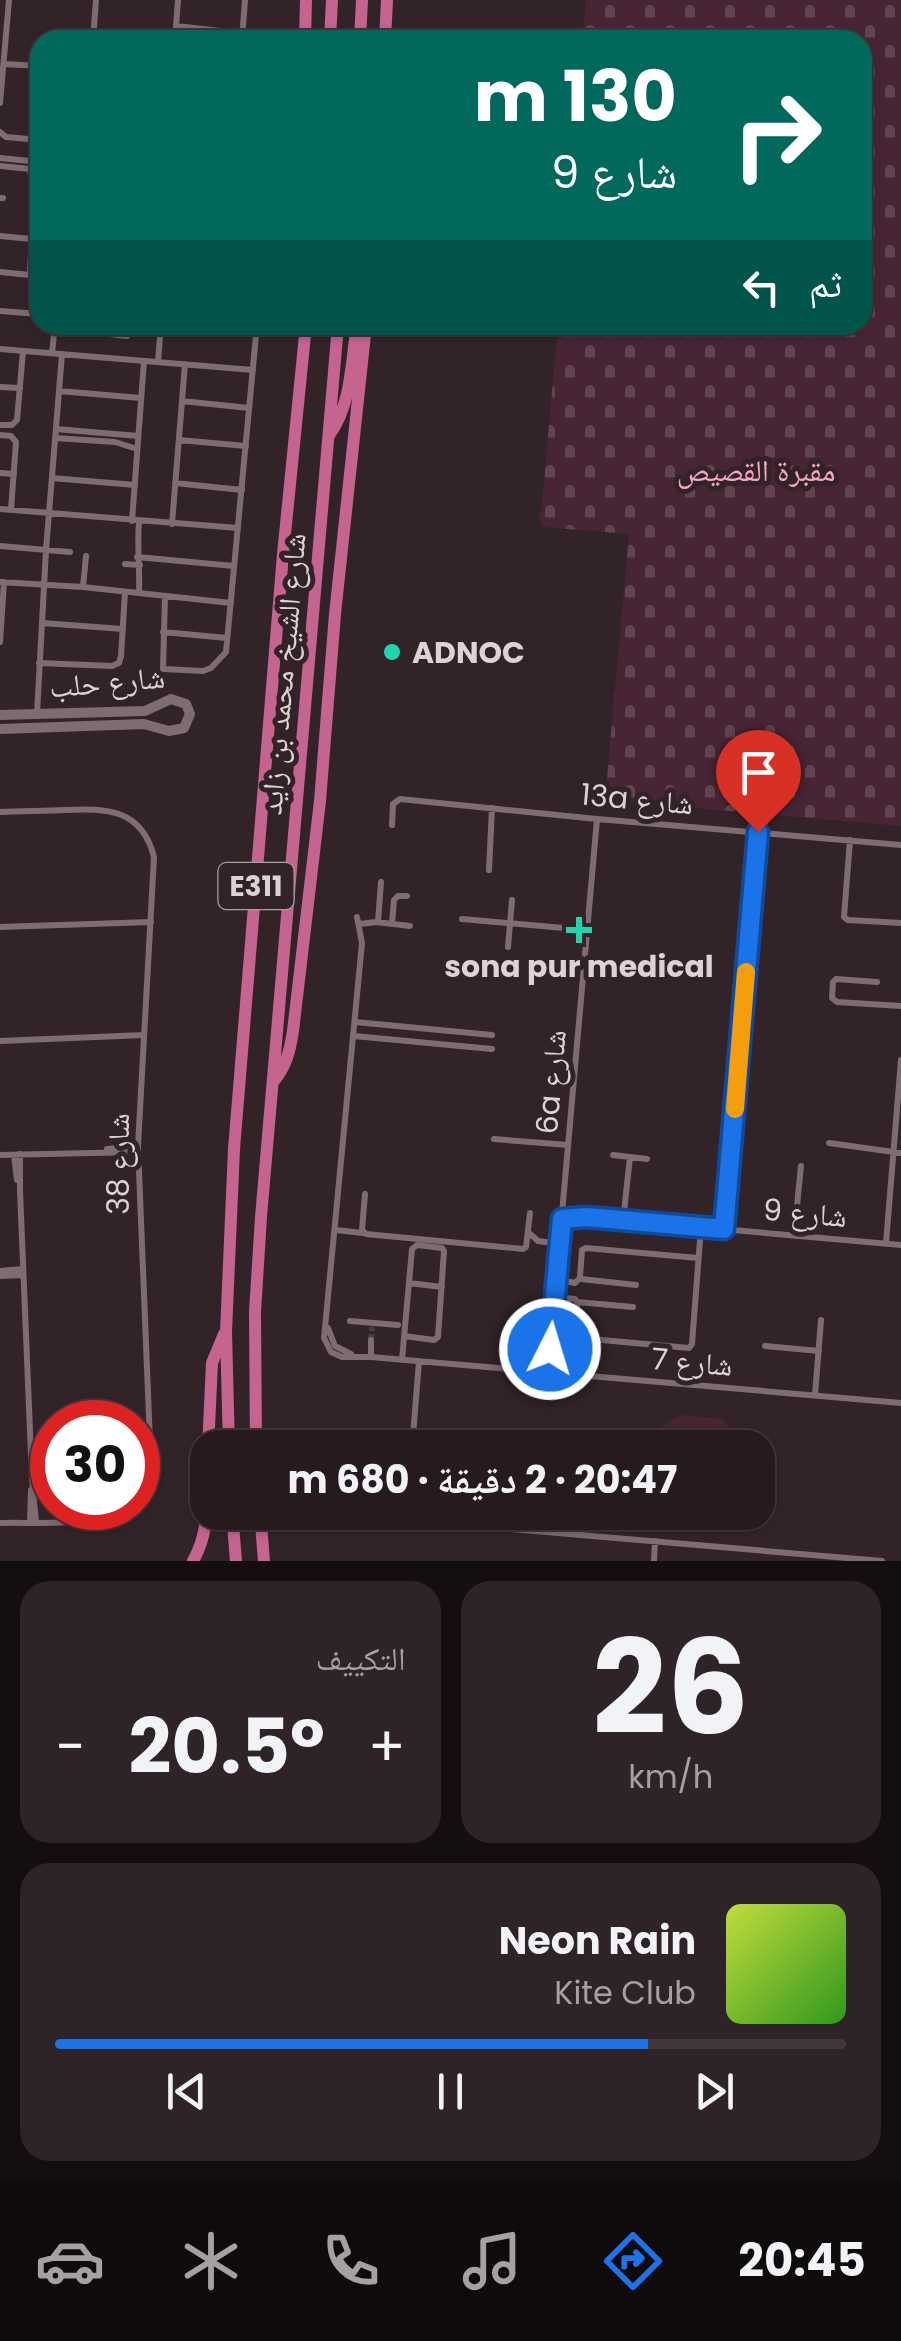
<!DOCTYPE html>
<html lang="ar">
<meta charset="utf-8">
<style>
body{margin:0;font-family:Poppins,"Noto Naskh Arabic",sans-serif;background:#2e2327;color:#f1f3f6;direction:rtl;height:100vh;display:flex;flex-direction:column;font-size:38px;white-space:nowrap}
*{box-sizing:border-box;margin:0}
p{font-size:32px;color:#a4a1a4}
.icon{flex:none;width:55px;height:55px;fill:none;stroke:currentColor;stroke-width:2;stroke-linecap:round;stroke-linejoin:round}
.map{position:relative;height:1561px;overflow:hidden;direction:ltr}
.drawer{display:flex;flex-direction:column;gap:20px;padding:20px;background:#150e10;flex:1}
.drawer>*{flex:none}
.hud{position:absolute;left:30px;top:30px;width:842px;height:305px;border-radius:30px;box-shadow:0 2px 8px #0004,0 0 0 2px #42383c;direction:rtl;background:#00695c;color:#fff;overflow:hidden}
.speed{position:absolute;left:30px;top:1400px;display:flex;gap:20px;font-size:50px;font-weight:700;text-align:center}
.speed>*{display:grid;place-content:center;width:130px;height:130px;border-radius:50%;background:#261a1e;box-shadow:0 2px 8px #0004,0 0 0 2px #42383c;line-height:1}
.speed .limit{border:15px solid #d22;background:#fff;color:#111}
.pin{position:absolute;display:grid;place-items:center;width:85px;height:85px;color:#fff;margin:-102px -42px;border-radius:50% 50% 50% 0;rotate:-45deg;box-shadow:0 0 10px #0007}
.pin .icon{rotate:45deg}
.me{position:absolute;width:110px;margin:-55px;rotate:5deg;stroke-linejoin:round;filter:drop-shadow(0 0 8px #0008)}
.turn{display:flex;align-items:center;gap:35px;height:210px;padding:0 30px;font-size:45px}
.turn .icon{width:130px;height:130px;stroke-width:2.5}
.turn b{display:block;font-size:70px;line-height:85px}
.then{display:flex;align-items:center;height:95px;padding:0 30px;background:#0003;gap:20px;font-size:38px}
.big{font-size:75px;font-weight:700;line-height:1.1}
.drawer .tile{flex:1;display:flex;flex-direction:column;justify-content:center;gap:15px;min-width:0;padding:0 35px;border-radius:30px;background:#2e2327}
.drawer .dial{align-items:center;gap:0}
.dial b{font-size:130px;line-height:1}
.song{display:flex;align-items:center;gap:30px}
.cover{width:120px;height:120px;border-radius:15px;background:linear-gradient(135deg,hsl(70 70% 55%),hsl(110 70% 35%))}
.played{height:10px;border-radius:5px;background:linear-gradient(90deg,#1a73e8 75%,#42383c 75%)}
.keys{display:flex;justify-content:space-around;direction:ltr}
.heat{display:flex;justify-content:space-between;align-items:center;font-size:55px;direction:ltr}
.drawer .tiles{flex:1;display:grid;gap:20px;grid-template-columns:1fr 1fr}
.tile:last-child{grid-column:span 2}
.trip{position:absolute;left:190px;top:1430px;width:585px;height:100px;border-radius:30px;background:#261a1e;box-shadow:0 2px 8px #0004,0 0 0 2px #42383c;font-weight:700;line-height:100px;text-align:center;direction:rtl}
.tab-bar{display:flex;height:160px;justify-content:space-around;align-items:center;background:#0f0a0c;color:#a4a1a4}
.tab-bar .icon{width:70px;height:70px}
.tab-bar .current{color:#1a73e8}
.tab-bar b{font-size:45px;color:#f1f3f6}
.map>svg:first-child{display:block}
.cemetery{fill:url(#cemetery-stones)}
.pitch{fill:#482534}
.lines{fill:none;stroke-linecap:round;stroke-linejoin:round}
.street-tunnel{stroke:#4c3d42;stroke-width:6;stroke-dasharray:6 3;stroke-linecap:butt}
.street{stroke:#7f6c73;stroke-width:6}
.secondary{stroke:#7f6c73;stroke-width:10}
.highway{stroke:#c5648f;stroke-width:12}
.route-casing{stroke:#114b97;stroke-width:25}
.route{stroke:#1a73e8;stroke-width:18}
.slow{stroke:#f59e0b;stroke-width:18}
.poi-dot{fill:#1fd5b0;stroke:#322328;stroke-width:4}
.labels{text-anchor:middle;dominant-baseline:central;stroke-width:10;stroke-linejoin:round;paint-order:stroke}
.shield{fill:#322328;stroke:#aa9ea2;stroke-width:2.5}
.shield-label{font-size:28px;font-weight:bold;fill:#ddd3d6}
.park-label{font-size:30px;fill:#f7a5c6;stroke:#322328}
.poi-label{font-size:30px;font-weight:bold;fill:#ddd3d6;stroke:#322328;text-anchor:start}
.street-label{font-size:30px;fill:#ddd3d6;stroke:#322328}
</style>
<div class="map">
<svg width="901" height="1561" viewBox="0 0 901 1561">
<defs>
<pattern id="cemetery-stones" width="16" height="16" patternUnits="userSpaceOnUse" patternTransform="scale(2.5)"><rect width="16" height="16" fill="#482534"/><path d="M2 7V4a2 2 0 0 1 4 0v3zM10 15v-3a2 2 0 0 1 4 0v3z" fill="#624451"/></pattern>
</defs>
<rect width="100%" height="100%" fill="#322328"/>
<path class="cemetery" d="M 586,0 L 901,0 L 901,826 L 605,800 L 629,534 L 543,527 L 538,516 L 541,513 L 558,325 L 862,325 L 862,40 L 582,40 Z"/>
<path class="pitch" d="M 681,1415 L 722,1419 L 741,1441 L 742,1447 L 651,1447 L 653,1432 Z"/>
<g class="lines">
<path class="street-tunnel" d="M 371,1340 L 372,1327"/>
<path class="street" d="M 176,26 L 230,32 L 240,40
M 93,40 L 96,0
M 175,40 L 178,0
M 242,40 L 245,0
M 4,64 L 40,66
M 0,103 L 9,0
M 0,132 L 6,137 L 40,140
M 0,158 L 40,162
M 0,166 L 40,170
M 29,169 L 34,182 L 30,274
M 0,198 L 3,198
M 0,236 L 31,239
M 0,272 L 40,276
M 0,311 L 40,314
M 167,325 L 256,334
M 54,328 L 127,336
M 0,349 L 253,370
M 52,353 L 55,325
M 158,362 L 161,325
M 0,387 L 20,388
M 59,391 L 141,398
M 182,401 L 249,408
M 0,425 L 12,425 L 17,420 L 23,351
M 56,429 L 138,436
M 0,435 L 11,436 L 16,442 L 11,510
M 55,438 L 115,442 L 137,449
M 179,440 L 246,446
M 0,473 L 14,474
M 52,478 L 135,485
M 175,483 L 242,490
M 0,509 L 238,528
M 132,521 L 144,361
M 172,524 L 185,364
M 0,546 L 70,552
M 137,557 L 234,566
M 125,564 L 140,565
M 0,582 L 83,587 L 231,603
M 83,587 L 86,556
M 139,593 C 140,568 137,547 139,522
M 165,596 L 163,669 L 203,671 L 211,668 L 226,652 L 257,325
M 42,623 L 123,629
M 163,632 L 227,638
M 0,642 L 4,582
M 39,663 L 112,666 L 119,663 L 121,656 L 125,592
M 37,714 L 46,550 L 62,354
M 0,812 C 22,811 43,811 65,810 C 107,808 142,809 154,857 L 138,1146 L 151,1467 L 145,1488 L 138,1499
M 392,825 L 393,804 L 400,799 L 597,819 L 901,845
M 850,840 L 844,917 L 848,920 L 901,923
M 489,870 L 492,808
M 357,917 L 362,943 L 324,1338 L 331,1352 L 342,1357 L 371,1357 L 901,1403
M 462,919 L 586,930
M 378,922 L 381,882
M 360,924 L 376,922 L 410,926
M 392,924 L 394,900 L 398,896 L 407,896
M 0,927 L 151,922
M 508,947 L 512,900
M 877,982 L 836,979 L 833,982 L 832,998 L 837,1002 L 901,1006
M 355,1022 L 492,1035
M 354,1036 L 492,1049
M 0,1041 L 144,1035
M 494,1139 L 568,1145
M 829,1143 L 901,1153
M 107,1149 L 138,1146
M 20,1154 L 20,1191 L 32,1479 L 36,1522
M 0,1155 L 138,1152
M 14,1155 L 17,1180
M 613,1155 L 647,1159
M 365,1194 L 362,1230 L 366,1234 L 523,1249 L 526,1247 L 530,1213
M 562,1211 L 586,1217 L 901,1245
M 562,1219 L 585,1217
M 623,1221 L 630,1157
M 724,1229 L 758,832
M 336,1230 L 363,1233
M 529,1233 L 538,1241 L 560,1244
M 794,1235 L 801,1166
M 886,1243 L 901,1060
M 0,1271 L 23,1269
M 0,1276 L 23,1275
M 556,1279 L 575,1283 L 580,1278
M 409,1283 L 442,1287
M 636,1285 L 581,1279 L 580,1277 L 582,1250 L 586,1248 L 698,1258
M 555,1297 L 575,1299 L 577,1302 L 633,1307
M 577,1302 L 576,1333 L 580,1338 L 689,1348 L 692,1344 L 701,1227
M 350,1321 L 398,1325
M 516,1326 L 552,1329
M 328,1328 L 335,1346 L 351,1354
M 765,1346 L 819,1351
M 371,1357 L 371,1340
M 402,1360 L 412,1249 L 417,1245 L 442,1248 L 444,1251 L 438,1337 L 434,1340 L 404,1336
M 545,1372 L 550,1349
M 552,1372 L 550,1349 L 597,819
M 815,1395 L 821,1320
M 412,1448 L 419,1361
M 418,1512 L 426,1519 L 440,1523 L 882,1561
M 30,1522 L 31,1490
M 0,1523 C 36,1522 99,1527 128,1508
M 654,1561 L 655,1541"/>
<path class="secondary" d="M 0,715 L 145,711 L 171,699 L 186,704 L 190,714 L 184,728 L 169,731 L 144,724 L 0,729"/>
<path class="highway" d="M 305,40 L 306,0
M 330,40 L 332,0
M 360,40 L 362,0
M 385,40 L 387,0
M 330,434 C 352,403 351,361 357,325
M 273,1082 C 286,1067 290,1051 293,1031 L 320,801 L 335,614 L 366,325
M 208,1448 L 212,1363 L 224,1334
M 229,1448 L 226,1332 L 234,1149 L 283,554 L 306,325
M 256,1448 L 255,1312 L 261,1217 L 338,325
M 232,1512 L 236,1561
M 260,1512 L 264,1561
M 193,1561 C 208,1535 207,1508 208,1479"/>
</g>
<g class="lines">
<defs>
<path id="route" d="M 550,1349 L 562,1219 L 586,1217 L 724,1229 L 758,832"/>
</defs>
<use href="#route" class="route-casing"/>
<use href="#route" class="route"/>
<path class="slow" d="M 735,1109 L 746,972"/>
</g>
<g class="poi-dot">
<circle cx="392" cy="652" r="10"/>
<path d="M574 915h10v10h10v10h-10v10h-10v-10h-10v-10h10z"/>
</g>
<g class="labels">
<rect class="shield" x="218.5" y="863" width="75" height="46" rx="8"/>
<g class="shield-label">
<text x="256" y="886">E311</text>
</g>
<g class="park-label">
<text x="756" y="470">مقبرة القصيص</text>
</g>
<g class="poi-label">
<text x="412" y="652">ADNOC</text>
<text x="579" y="966" text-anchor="middle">sona pur medical</text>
</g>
<g class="street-label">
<text transform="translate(283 674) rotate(-85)">شارع الشيخ محمد بن زايد</text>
<text transform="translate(107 682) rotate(-5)">شارع حلب</text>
<text transform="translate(637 799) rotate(5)">13a شارع</text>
<text transform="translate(551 1082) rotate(-85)">6a شارع</text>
<text transform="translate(118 1164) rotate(-90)">شارع 38</text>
<text transform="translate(805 1213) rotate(5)">شارع 9</text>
<text transform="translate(692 1362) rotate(5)">شارع 7</text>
</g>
</g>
</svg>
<div class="speed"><div class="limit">30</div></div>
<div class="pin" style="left:758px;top:832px;background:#d93025"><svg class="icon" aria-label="arrive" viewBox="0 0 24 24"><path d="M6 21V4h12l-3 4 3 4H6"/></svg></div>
<svg class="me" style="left:550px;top:1349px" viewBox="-20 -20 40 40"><circle r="17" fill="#1a73e8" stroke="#fff" stroke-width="3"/><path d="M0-11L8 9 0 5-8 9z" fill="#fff"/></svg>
<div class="trip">20:47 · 2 دقيقة · 680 m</div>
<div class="hud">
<div class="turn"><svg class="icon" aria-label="right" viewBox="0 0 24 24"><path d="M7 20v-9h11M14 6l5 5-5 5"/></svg><div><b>130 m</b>شارع 9</div></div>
<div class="then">ثم<svg class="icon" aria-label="left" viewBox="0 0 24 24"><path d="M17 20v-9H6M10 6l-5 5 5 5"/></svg></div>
</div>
</div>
<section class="drawer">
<div class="tiles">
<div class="tile dial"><b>26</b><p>km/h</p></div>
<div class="tile"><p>التكييف</p>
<div class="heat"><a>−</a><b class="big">20.5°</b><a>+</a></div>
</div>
<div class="tile">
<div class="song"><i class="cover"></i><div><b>Neon Rain</b><p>Kite Club</p></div></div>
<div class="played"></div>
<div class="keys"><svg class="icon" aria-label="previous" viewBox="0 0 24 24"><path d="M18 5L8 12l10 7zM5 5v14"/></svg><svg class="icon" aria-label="pause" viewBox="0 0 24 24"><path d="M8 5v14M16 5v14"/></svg><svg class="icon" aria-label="next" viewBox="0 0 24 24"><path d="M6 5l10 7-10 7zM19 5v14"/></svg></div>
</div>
</div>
</section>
<nav class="tab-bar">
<b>20:45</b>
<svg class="icon current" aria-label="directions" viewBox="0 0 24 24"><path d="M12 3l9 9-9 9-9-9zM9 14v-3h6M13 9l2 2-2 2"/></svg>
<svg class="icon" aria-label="music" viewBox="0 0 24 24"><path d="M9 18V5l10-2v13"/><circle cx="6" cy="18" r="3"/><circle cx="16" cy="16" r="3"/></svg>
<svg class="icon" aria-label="phone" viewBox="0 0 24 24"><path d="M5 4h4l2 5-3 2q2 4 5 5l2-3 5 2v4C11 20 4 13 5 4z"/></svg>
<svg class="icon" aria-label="climate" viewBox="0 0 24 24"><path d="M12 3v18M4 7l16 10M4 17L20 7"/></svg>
<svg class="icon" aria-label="car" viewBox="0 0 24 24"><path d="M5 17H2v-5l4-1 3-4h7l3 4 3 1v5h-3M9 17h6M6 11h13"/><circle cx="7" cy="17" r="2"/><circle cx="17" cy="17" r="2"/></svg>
</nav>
